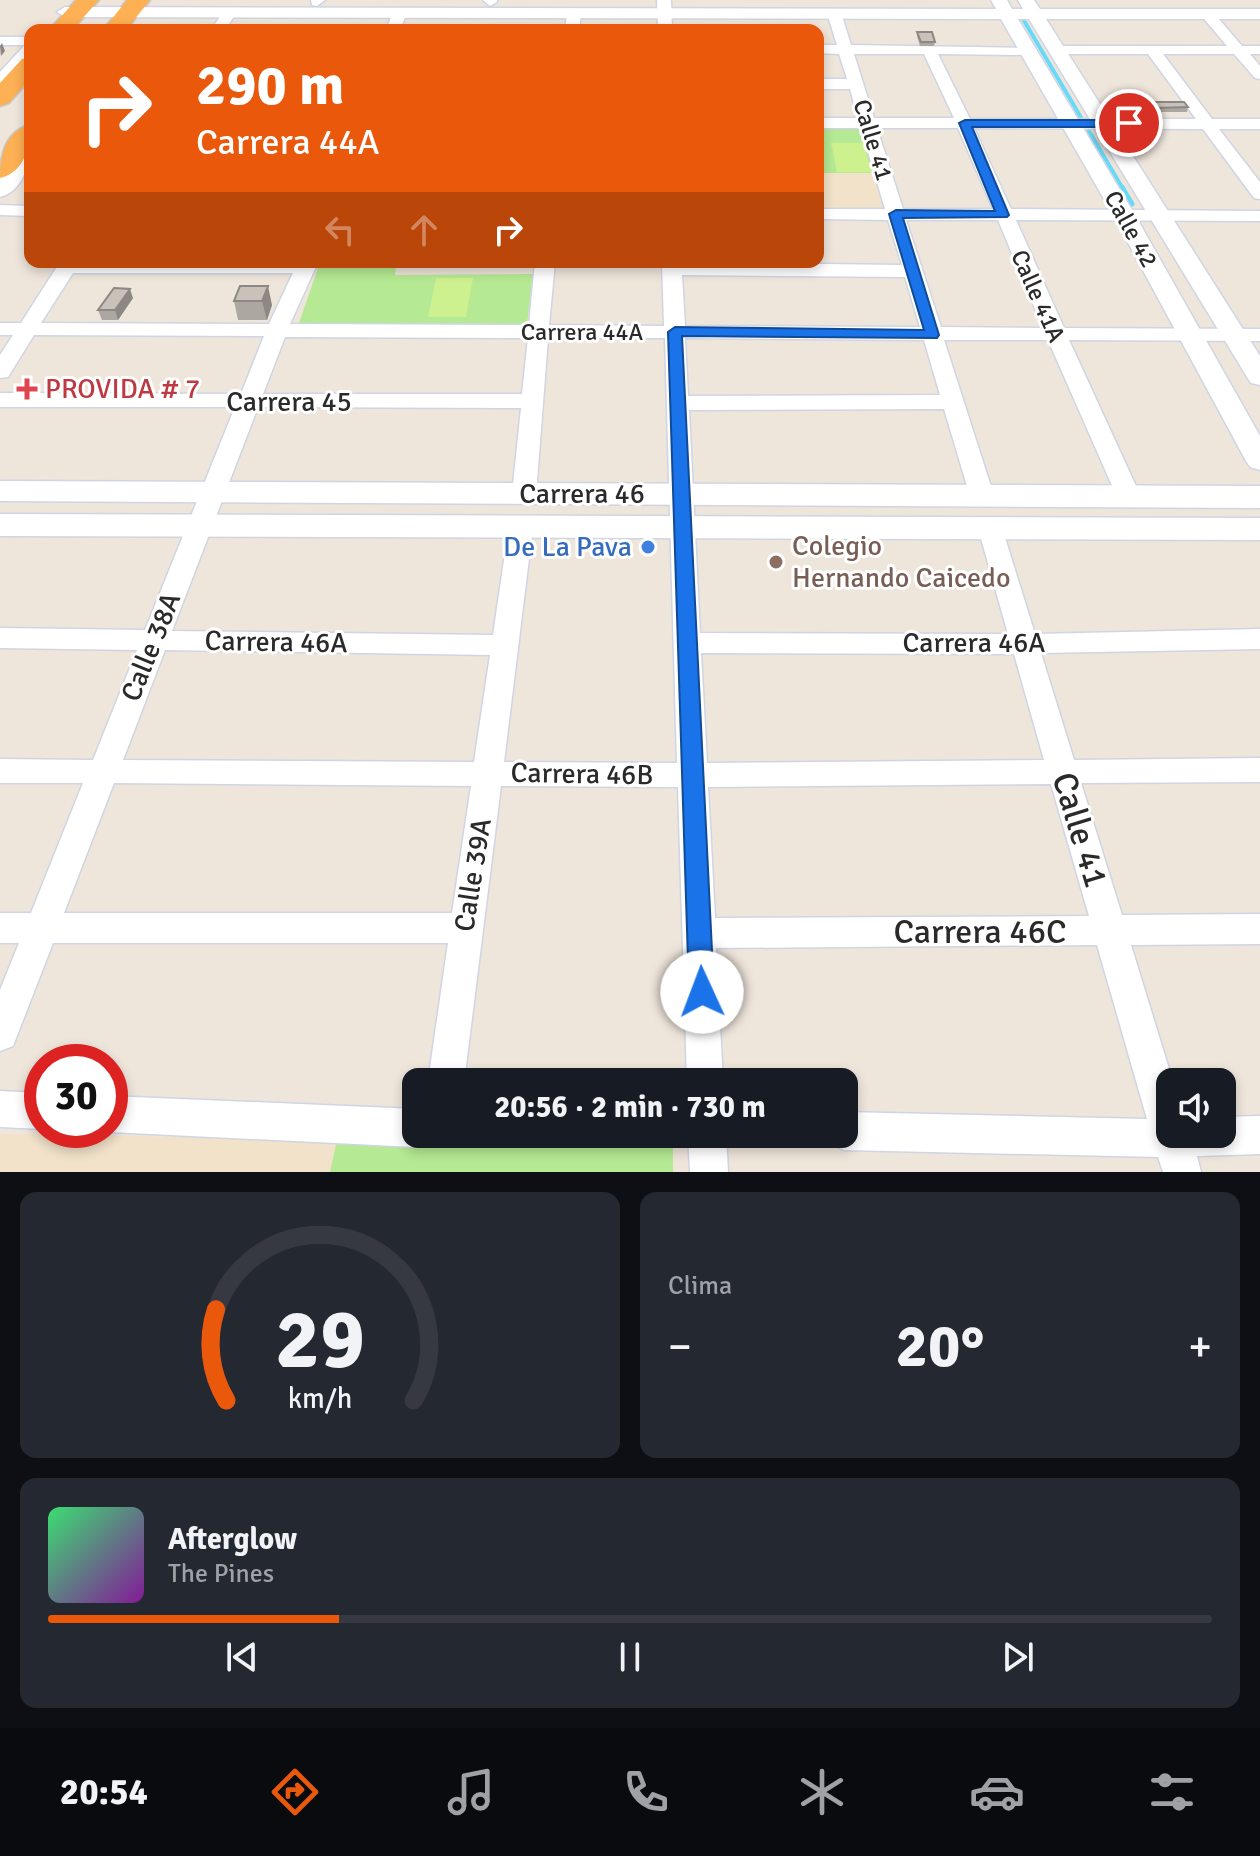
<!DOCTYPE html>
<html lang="es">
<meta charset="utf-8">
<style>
body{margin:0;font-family:Signika,sans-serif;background:#242831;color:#f1f3f6;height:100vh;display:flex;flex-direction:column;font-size:30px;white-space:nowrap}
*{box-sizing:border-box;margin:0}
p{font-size:26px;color:#9ea1a6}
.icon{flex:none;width:44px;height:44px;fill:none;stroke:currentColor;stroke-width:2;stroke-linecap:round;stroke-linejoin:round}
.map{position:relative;height:1172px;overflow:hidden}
.side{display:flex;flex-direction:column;gap:20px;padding:20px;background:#0d0f14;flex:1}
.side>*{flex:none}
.guide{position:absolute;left:24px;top:24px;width:800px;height:244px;border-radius:16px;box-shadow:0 4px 12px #0003;background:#ea580c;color:#fff;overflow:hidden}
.controls{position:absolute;left:1156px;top:1068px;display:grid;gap:16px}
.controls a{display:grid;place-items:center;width:80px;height:80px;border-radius:16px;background:#171b24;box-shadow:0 4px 12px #0003;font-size:40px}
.speed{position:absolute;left:24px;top:1044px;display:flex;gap:16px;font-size:40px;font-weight:700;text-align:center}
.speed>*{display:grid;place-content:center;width:104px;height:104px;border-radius:50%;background:#171b24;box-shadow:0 4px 12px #0003;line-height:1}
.speed .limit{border:12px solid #d22;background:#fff;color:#111}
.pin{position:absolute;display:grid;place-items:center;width:68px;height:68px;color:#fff;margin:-34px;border:4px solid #fff;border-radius:50%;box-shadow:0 2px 8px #0007}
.me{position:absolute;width:88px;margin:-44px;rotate:358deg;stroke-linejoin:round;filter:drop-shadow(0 0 6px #0008)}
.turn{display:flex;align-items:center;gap:28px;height:168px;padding:0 40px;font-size:36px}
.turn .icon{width:104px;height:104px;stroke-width:2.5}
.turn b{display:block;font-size:56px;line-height:68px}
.lanes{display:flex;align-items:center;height:76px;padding:0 40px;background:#0003;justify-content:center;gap:40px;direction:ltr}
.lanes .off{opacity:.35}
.big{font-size:60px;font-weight:700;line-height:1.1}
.side .card{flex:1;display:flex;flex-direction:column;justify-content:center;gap:12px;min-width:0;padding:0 28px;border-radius:16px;background:#242831}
.side .dial{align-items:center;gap:0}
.dial svg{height:208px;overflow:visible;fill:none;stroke:#363941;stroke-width:7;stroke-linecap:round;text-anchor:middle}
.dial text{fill:#f1f3f6;stroke:none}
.song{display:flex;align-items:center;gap:24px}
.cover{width:96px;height:96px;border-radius:12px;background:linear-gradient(135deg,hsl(140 70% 55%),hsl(290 70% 35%))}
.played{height:8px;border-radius:4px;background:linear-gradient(90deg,#ea580c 25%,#363941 25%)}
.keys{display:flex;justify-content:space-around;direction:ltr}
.heat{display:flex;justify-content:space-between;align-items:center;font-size:44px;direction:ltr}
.side .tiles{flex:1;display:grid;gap:20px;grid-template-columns:1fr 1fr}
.card:last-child{grid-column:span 2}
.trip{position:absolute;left:402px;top:1068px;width:456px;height:80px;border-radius:16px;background:#171b24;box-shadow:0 4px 12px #0003;font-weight:700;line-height:80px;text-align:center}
.tab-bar{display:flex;height:128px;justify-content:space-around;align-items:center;background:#090b0e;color:#9ea1a6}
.tab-bar .icon{width:56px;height:56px}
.tab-bar .active{color:#ea580c}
.tab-bar b{font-size:36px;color:#f1f3f6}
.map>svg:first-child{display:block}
.education{fill:#f1e2c9}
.green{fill:#b5e993}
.pitch{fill:#cdf18e}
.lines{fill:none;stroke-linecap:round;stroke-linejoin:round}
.stream-far1{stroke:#66daf8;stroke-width:4}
.stream{stroke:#66daf8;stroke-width:5}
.minor-casing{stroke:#d0d5e4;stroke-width:3}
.tertiary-casing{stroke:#d0d5e4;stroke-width:3}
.secondary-casing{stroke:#d0d5e4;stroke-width:3}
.trunk-casing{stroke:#c8c8c8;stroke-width:3}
.minor{fill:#fff;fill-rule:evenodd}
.tertiary{fill:#fff;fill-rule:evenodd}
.secondary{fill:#fff;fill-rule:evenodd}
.trunk{fill:#fdb054;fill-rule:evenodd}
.wall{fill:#ada7a1}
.shaded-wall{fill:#8d8883}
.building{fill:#c9c2bb;stroke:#8d8883;stroke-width:2}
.route{fill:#1a73e8;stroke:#114b97;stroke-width:2}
.health-dot{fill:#e0444e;stroke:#fff;stroke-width:3}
.shop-dot{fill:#3f7fe0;stroke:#fff;stroke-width:3}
.education-dot{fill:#8d6e63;stroke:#fff;stroke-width:3}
.labels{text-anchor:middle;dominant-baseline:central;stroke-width:6;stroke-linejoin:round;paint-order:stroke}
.far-street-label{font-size:24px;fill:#2a2a2a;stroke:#fff}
.health-label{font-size:28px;fill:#be3a42;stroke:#fff;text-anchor:start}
.street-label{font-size:28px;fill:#2a2a2a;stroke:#fff}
.education-label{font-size:28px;fill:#785e54;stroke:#fff;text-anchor:start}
.shop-label{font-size:28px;fill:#366cbe;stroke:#fff;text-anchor:end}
.near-street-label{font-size:34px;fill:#2a2a2a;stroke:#fff}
</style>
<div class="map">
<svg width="1260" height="1172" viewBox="0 0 1260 1172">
<rect width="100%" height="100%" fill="#eee5db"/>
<path class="education" d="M 818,173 L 883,173 L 896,214 L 818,214 Z
M 0,1134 L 337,1140 L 330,1172 L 0,1172 Z"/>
<path class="green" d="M 818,123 L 868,123 L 883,173 L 818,173 Z
M 320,262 L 397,262 L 395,275 L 533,274 L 527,325 L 298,326 Z
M 337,1140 L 673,1147 L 673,1172 L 330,1172 Z"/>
<path class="pitch" d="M 831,143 L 863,143 L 872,172 L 837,172 Z
M 436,278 L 473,278 L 466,317 L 428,317 Z"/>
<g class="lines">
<path class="stream-far1" d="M 1023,19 L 1123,189"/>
<path class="stream" d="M 1122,187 L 1132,204"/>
<defs>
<path id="minor" d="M 311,0 L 325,0 L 317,6 L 312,5 Z
M 483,0 L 497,0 L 497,2 L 490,6 Z
M 657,0 L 671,0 L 672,30 L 658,30 Z
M 230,8 L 237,12 L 225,30 L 211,30 L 225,9 Z
M 400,8 L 407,12 L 400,30 L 386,30 L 393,12 Z
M 574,9 L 581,13 L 579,30 L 565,30 L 567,13 Z
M 834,9 L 841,13 L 851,45 L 1033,48 L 1035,51 L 1028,55 L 938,54 L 970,119 L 1196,119 L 1148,54 L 1057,54 L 1050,50 L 1057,46 L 1227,46 L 1200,14 L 1207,10 L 1212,11 L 1242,46 L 1260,46 L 1260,54 L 1250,54 L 1260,66 L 1260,79 L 1255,78 L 1234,54 L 1163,54 L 1212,119 L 1260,119 L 1260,129 L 1219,129 L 1260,182 L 1260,199 L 1254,198 L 1203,129 L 974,128 L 1011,209 L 1260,211 L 1260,221 L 1016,220 L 1064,328 L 1260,329 L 1260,341 L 1069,340 L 1141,497 L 1138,502 L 1120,502 L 1117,497 L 1048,340 L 944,340 L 994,496 L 991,501 L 973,501 L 970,496 L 944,409 L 689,410 L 700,633 L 1008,634 L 978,528 L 981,522 L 999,522 L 1002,528 L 1035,634 L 1260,629 L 1260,649 L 1041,653 L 1074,760 L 1260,758 L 1260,782 L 1081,783 L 1122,915 L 1260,914 L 1260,944 L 1131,945 L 1173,1082 L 1170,1082 L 1170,1134 L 1222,1134 L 1222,1117 L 1260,1116 L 1260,1154 L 1197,1156 L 1201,1172 L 1163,1172 L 1158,1157 L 844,1150 L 831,1144 L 826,1134 L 844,1134 L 844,1112 L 1147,1119 L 1097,945 L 716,948 L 723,1082 L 687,1082 L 678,787 L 501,786 L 464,1082 L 428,1082 L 448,943 L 53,943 L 13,1046 L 0,1051 L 0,990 L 19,943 L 0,943 L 0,913 L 31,913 L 83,783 L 0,783 L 0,759 L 93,760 L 137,650 L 0,648 L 0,628 L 145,630 L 235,407 L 0,407 L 0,393 L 241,394 L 264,336 L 34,335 L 8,377 L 0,378 L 0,355 L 13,335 L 0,335 L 0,323 L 21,323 L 60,262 L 318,262 L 290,324 L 529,325 L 535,262 L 555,262 L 549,325 L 664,326 L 662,262 L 902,265 L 888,220 L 818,219 L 818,209 L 885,209 L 861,128 L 818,128 L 818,118 L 858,118 L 850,89 L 818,89 L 818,79 L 847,79 L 839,54 L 818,53 L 818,45 L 837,45 L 827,13 ZM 854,54 L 924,54 L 954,118 L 874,118 ZM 877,128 L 958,128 L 993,209 L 903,209 ZM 906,220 L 998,220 L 1043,328 L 941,327 ZM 73,273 L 293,273 L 269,324 L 41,323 ZM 682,275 L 905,277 L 920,327 L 685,326 ZM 285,337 L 528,338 L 522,394 L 263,394 ZM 548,338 L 665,338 L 677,763 L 504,762 L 533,526 L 530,520 L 512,520 L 509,526 L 493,635 L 172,631 L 258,407 L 521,408 L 512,494 L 516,499 L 532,499 L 536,494 ZM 685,338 L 924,340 L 940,395 L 688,396 ZM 165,650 L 490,655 L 474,762 L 123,760 ZM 701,653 L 1014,654 L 1044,760 L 707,763 ZM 114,783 L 471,786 L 452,913 L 64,913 ZM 1051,784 L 1089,916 L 715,918 L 708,787 Z
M 0,37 L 30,37 L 30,45 L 0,45 Z
M 0,205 L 30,206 L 30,216 L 0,215 Z
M 0,1091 L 42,1093 L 42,1129 L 0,1127 Z
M 110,1096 L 416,1109 L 416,1134 L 432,1134 L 429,1141 L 416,1147 L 110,1132 L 104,1130 L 110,1130 Z
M 688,1134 L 726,1134 L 728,1172 L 690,1172 Z"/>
<path id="tertiary" d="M 991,0 L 1007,0 L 1012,9 L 1023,9 L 1018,0 L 1034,0 L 1040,9 L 1260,9 L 1260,19 L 1046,19 L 1260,356 L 1260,385 L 1251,383 L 1247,377 L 1029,19 L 1018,19 L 1135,215 L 1260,436 L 1260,470 L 1250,467 L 1246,461 L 1113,215 L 1001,19 L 65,17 L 57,12 L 65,7 L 996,9 Z
M 30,45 L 30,61 L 7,87 L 0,89 L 0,72 L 24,46 Z
M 30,147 C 30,166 21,192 0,197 L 0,177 L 23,149 Z"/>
<path id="secondary" d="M 0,481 L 1260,486 L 1260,508 L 0,501 Z
M 0,514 L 1260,518 L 1260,540 L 0,536 Z"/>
<path id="trunk" d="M 76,0 L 99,0 L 72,30 L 49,30 Z
M 127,0 L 150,0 L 126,30 L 103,30 Z
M 30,57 L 30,79 L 9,103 L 0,106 L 0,83 L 22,59 Z
M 30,125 C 30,147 25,172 0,178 C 0,156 5,131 30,125 Z"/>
</defs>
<use href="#minor" class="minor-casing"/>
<use href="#tertiary" class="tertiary-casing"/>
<use href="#secondary" class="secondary-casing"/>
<use href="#trunk" class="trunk-casing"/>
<use href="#minor" class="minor"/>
<use href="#tertiary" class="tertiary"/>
<use href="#secondary" class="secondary"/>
<use href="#trunk" class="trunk"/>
</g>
<path class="wall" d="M 917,32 L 935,42 L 934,46 L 920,46 L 917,36 Z
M 1152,102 L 1188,107 L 1187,112 L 1154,112 L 1150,107 Z
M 240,286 L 272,305 L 267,320 L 238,320 L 234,301 Z
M 133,298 L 118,320 L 102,320 L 98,310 Z"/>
<path class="shaded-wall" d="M 2,43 L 5,51 L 1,56 L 0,46 Z
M 268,286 L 272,305 L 267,320 L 262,301 Z
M 130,289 L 133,298 L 118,320 L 115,310 Z"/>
<path class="building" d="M 917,32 L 932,32 L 935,42 L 921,42 Z
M 1152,102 L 1184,102 L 1188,107 L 1155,108 Z
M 240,286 L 268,286 L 262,301 L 234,301 Z
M 114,288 L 130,289 L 115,310 L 98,310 Z"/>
<path class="route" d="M 965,120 L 1129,120 L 1135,123 L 1129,127 L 972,127 L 1009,215 L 1007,217 L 903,218 L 939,335 L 937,338 L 682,336 L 714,992 L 710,1000 L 702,1003 L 693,1000 L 689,992 L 668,332 L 675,327 L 924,330 L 889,214 L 896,210 L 995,211 L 959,123 Z"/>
<path class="health-dot" d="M23 377h8v8h8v8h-8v8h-8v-8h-8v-8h8z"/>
<circle class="shop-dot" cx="648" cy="547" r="8"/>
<circle class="education-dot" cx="776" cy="562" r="8"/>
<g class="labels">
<g class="far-street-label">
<text transform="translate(873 140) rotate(73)">Calle 41</text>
<text transform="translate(1131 229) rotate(61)">Calle 42</text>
<text transform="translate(1038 296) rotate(66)">Calle 41A</text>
<text x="582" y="332">Carrera 44A</text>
</g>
<g class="health-label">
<text x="45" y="389">PROVIDA # 7</text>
</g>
<g class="street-label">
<text x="289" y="402">Carrera 45</text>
<text x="582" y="494">Carrera 46</text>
<text transform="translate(276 642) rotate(1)">Carrera 46A</text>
<text x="974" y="643">Carrera 46A</text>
<text transform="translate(151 647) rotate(-68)">Calle 38A</text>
<text transform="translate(582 774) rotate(1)">Carrera 46B</text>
<text transform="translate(473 875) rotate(-81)">Calle 39A</text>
</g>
<g class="education-label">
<text x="792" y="546">Colegio<tspan x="792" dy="32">Hernando Caicedo</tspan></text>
</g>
<g class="shop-label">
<text x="632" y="547">De La Pava</text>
</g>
<g class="near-street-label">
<text transform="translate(1080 830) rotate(73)">Calle 41</text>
<text x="980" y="932">Carrera 46C</text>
</g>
</g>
</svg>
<div class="controls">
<a><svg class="icon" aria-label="sound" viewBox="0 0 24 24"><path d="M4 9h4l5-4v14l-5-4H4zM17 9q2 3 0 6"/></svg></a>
</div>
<div class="speed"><div class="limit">30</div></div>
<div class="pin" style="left:1129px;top:123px;background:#d93025"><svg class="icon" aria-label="arrive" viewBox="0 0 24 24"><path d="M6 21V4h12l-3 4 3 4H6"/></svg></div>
<svg class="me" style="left:702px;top:992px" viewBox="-20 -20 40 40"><circle r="19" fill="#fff"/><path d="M0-13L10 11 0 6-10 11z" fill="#1a73e8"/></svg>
<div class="trip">20:56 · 2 min · 730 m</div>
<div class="guide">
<div class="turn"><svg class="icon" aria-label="right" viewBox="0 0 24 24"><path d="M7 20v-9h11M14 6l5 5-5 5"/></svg><div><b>290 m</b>Carrera 44A</div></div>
<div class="lanes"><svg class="icon off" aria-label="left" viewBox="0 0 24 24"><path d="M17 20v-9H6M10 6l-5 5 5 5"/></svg><svg class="icon off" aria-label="ahead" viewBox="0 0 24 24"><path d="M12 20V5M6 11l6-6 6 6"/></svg><svg class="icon" aria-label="right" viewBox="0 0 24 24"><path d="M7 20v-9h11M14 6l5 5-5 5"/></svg></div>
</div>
</div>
<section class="side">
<div class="tiles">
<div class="card dial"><svg viewBox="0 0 100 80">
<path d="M14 69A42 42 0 1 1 86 69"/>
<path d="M14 69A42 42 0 0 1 10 34" stroke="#ea580c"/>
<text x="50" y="56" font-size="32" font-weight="700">29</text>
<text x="50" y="72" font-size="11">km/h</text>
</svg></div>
<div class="card"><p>Clima</p>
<div class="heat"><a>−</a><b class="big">20°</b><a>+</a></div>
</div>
<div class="card">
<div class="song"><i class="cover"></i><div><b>Afterglow</b><p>The Pines</p></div></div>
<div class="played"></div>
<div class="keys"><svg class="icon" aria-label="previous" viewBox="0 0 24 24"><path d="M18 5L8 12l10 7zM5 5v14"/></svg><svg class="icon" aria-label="pause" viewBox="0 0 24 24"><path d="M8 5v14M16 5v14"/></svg><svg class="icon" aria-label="next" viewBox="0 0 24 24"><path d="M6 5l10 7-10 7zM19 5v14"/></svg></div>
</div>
</div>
</section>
<nav class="tab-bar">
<b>20:54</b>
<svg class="icon active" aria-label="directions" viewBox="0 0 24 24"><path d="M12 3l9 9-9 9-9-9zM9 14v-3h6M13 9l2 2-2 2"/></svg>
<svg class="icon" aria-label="music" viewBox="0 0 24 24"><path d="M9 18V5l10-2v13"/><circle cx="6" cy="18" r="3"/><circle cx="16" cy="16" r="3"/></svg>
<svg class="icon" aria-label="phone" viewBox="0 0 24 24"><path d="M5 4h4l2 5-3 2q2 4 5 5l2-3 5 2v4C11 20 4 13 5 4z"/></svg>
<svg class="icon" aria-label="climate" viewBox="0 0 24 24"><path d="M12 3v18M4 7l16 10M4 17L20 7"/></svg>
<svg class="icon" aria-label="car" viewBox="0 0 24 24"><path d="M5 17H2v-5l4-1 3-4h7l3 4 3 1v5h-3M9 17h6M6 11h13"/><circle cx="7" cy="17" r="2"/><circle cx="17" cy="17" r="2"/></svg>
<svg class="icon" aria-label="filters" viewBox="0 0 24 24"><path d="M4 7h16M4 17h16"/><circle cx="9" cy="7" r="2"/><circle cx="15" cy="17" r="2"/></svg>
</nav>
